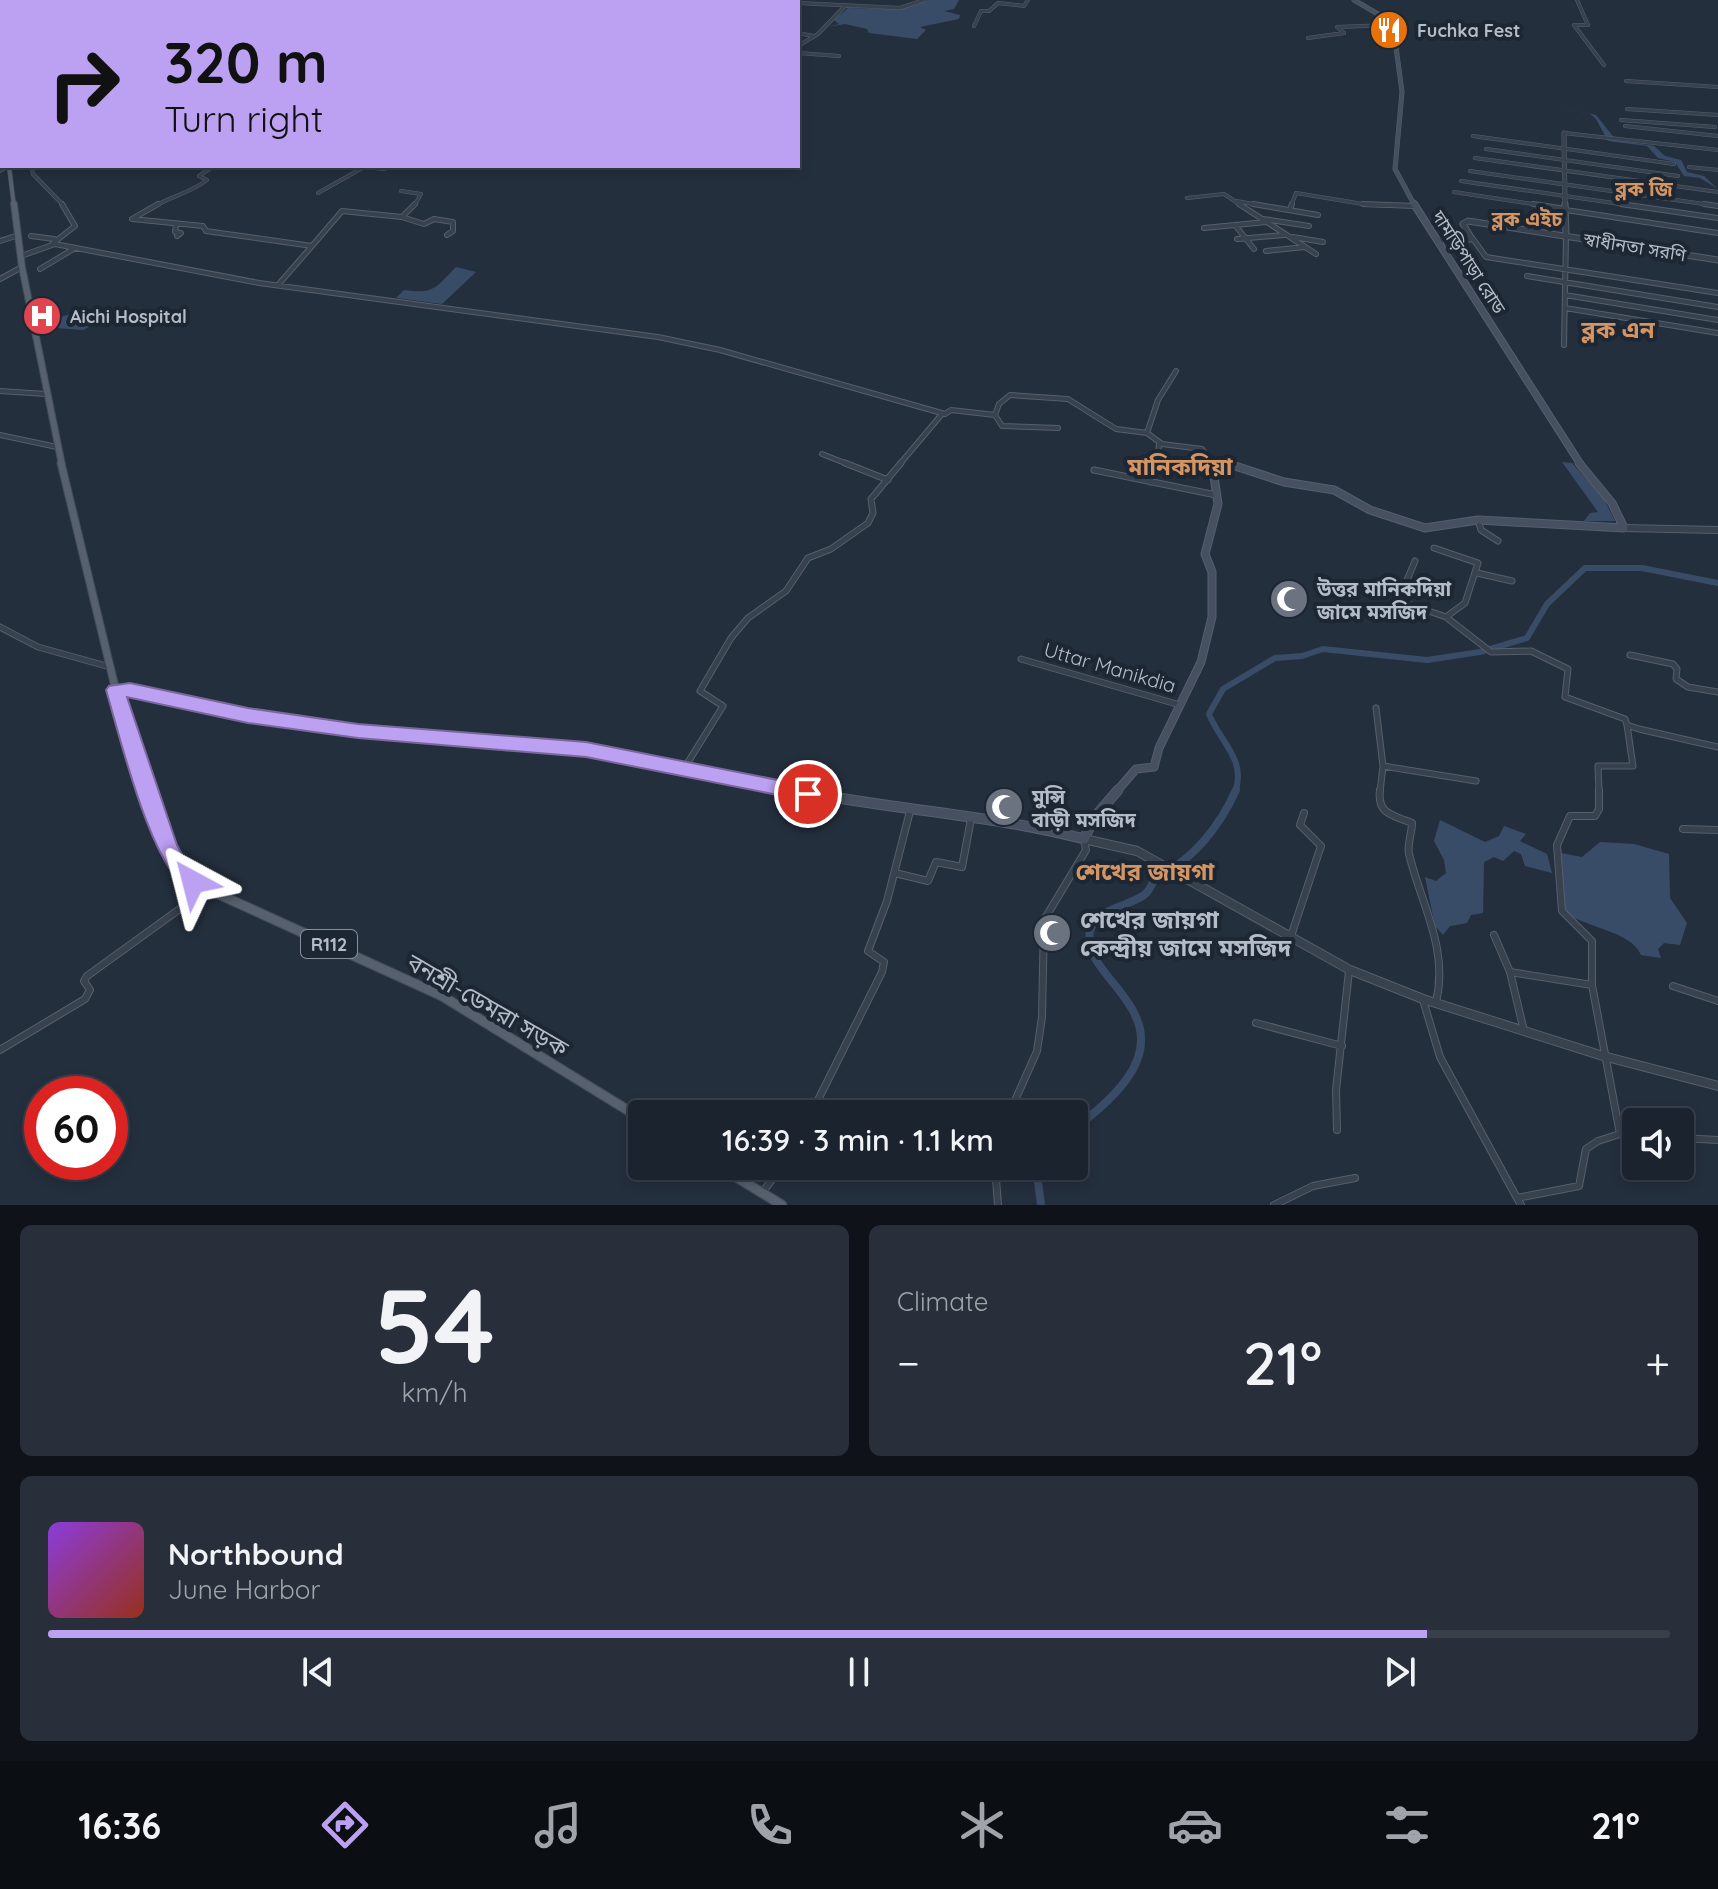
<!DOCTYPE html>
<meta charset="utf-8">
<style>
body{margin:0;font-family:Quicksand,"Noto Sans Bengali",sans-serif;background:#282f3a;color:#f1f3f6;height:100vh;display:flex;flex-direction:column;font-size:30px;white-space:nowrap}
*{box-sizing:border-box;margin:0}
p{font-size:26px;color:#a0a4aa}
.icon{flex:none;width:44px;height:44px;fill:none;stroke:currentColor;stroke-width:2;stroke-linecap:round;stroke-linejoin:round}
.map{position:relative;height:1205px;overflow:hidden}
.details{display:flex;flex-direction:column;gap:20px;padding:20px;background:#0f1319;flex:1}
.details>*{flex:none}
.top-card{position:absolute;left:0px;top:0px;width:800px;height:168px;box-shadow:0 4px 12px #0003,0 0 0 2px #39404a;background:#bca0f2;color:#111;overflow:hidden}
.controls{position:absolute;left:1622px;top:1108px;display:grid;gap:16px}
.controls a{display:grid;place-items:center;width:72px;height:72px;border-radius:8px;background:#1b232e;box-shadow:0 4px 12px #0003,0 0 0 2px #39404a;font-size:40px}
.speed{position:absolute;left:24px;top:1076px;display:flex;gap:16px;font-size:40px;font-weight:700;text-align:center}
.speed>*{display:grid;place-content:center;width:104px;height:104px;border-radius:50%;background:#1b232e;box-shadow:0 4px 12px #0003,0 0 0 2px #39404a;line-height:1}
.speed .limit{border:12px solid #d22;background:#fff;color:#111}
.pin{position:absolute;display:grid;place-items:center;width:68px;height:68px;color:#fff;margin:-34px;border:4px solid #fff;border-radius:50%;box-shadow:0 2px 8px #0007}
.me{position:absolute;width:88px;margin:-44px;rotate:322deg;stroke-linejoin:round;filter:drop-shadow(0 0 6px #0008)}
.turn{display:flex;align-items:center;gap:28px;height:168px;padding:0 32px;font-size:36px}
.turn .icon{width:104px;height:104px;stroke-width:2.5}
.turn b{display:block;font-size:56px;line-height:68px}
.big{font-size:60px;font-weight:600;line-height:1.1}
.details .tile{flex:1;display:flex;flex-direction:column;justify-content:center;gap:12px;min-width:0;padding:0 28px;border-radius:12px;background:#282f3a}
.details .dial{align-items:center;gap:0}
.dial b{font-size:104px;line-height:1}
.song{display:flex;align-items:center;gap:24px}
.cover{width:96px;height:96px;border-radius:12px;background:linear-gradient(135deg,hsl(270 70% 55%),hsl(10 70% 35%))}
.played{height:8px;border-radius:4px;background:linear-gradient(90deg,#bca0f2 85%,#39404a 85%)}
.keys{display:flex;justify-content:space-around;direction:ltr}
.heat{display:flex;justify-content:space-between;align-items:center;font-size:44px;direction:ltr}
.details .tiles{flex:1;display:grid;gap:20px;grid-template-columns:1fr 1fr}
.tile:last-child{grid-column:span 2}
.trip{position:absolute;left:628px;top:1100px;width:460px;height:80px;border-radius:8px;background:#1b232e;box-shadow:0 4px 12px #0003,0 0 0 2px #39404a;font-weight:600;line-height:80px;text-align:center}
.tabs{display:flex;height:128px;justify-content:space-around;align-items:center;background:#0b0e12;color:#a0a4aa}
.tabs .icon{width:56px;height:56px}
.tabs .on{color:#bca0f2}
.tabs b{font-size:36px;color:#f1f3f6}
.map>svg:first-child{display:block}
.water{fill:#394c67}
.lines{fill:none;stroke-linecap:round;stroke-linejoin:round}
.canal-far1{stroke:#394c67;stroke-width:6}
.canal{stroke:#394c67;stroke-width:8}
.pedestrian-casing{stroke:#565f6c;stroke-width:4}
.minor-far3-casing{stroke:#565f6c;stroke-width:4}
.minor-far2-casing{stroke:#565f6c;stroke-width:6}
.minor-far1-casing{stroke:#565f6c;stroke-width:7}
.minor-casing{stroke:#565f6c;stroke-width:8}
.tertiary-far3-casing{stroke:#565f6c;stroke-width:5}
.tertiary-far2-casing{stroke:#565f6c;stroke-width:7}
.tertiary-far1-casing{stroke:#565f6c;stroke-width:8}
.tertiary-casing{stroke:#565f6c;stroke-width:10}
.secondary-far3-casing{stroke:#565f6c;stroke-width:5}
.secondary-far2-casing{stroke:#565f6c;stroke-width:8}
.secondary-far1-casing{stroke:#565f6c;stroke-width:9}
.secondary-casing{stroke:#565f6c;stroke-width:11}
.primary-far3-casing{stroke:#414a57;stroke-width:5}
.primary-far2-casing{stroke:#414a57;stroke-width:8}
.primary-far1-casing{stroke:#414a57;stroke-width:9}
.primary-casing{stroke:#414a57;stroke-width:11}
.pedestrian{stroke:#38414e;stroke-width:3}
.minor-far3{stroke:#38414e;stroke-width:3}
.minor-far2{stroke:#38414e;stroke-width:4}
.minor-far1{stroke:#38414e;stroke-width:5}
.minor{stroke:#38414e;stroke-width:6}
.tertiary-far3{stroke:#38414e;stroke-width:4}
.tertiary-far2{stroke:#38414e;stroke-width:5}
.tertiary-far1{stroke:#38414e;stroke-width:6}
.tertiary{stroke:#38414e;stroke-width:8}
.secondary-far3{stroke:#465061;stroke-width:4}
.secondary-far2{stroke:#465061;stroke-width:6}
.secondary-far1{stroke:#465061;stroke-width:7}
.secondary{stroke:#465061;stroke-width:9}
.primary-far3{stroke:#56606e;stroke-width:4}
.primary-far2{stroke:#56606e;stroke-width:6}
.primary-far1{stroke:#56606e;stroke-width:7}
.primary{stroke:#56606e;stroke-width:9}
.route{fill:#bca0f2;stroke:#7a689d;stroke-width:2}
.labels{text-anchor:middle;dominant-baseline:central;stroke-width:8;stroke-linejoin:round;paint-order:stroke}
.far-poi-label{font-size:18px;font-weight:bold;fill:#b4bcc9;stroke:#1d2633;text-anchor:start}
.far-street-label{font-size:18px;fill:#b4bcc9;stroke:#1d2633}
.shield{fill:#1d2633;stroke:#878f9c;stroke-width:2}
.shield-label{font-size:18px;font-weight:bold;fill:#b4bcc9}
.far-quarter-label{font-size:20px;font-weight:bold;fill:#d59563;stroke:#1d2633}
.poi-label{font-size:20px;font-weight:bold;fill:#b4bcc9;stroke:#1d2633;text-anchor:start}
.street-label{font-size:20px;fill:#b4bcc9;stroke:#1d2633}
.quarter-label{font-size:24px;font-weight:bold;fill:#d59563;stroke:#1d2633}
.near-poi-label{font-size:24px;font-weight:bold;fill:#b4bcc9;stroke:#1d2633;text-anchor:start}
.near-street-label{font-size:24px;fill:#b4bcc9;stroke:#1d2633}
</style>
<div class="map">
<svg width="1718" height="1205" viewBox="0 0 1718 1205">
<rect width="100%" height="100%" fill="#242f3e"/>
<path class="water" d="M 928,0 L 959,0 L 954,9 L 944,11 L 960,15 L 959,19 L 920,27 L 926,30 L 917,39 L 869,33 L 867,29 L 845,24 L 828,27 L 839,24 L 834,20 L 848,8 L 893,9 Z
M 1549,106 L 1596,115 L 1616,140 L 1654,146 L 1665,156 L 1681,160 L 1687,172 L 1704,176 L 1718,189 L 1700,178 L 1684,176 L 1675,162 L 1658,158 L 1647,146 L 1608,141 L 1596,119 L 1590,114 Z
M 456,267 L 476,272 L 442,304 L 396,298 L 404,290 C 435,295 437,286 456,267 Z
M 83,310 L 111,315 L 83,330 L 56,328 L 58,322 L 51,320 Z
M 1562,462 L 1572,463 L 1603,497 L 1615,521 L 1584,521 L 1590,513 L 1598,512 Z
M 1440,820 L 1485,842 L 1499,836 L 1504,826 L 1526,834 L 1520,841 L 1547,854 L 1552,873 L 1525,866 L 1521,854 L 1514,851 L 1503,861 L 1494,857 L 1484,862 L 1483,913 L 1471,915 L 1467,923 L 1450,926 L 1443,935 L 1435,926 L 1425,877 L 1436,881 L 1446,873 L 1444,860 L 1434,841 Z
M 1600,842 L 1634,844 L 1669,854 L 1670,898 L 1687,923 L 1680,945 L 1664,943 L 1658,949 L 1661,958 L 1641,955 C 1631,930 1583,928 1564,911 L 1561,853 L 1582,857 Z"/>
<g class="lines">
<path class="canal-far1" d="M 1235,792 C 1247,760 1220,742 1209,714 L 1223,689 L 1275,658 L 1302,656 L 1323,649 L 1427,660 L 1480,652 L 1527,638 L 1547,604 L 1585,568 L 1642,568 L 1718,583"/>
<path class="canal" d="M 1074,1129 C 1107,1103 1159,1063 1135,1015 C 1128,999 1114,985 1103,970 C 1094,958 1087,947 1090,931 C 1096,908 1128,907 1144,895 C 1150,891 1154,880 1157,874 C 1191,865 1222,822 1236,790
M 1041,1205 L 1038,1181 L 1042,1166"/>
<defs>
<path id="pedestrian" d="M 481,0 L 500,2"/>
<path id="minor-far3" d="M 94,0 L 101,2
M 1577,0 L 1588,25 L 1574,25 L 1604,65
M 26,2 L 30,0
M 53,2 L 56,0
M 798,3 L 900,8 L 924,0
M 974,26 L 981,11 L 989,11 L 998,3 L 1024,6 L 1028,0
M 798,33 L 813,36
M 1308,38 L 1344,33 L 1337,27 L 1390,25
M 798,46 L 818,34 L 844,7
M 798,53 L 839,56
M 1626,81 L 1718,87
M 1627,109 L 1718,115
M 1621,120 L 1715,127
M 1625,126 L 1718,136
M 1564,133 L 1718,150
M 1473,136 L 1674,164
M 1486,149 L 1678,176
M 1475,158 L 1718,192
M 31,166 L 33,174 L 64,206
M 365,167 L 385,169
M 1689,167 L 1718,170
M 0,171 L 9,166
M 1470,171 L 1718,206
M 1461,181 L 1634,206
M 401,191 L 421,194 L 414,206
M 1454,192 L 1546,206
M 318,193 L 366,166
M 1187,198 L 1224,194 L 1242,206
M 1236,201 L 1265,206
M 155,206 C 172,196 192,192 207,180 L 199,176 L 214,166
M 1291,206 L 1296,193 L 1369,205 L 1414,206"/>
<path id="minor-far2" d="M 158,204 L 132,219 L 203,226 L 206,231 L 312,246 L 278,285
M 1239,204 L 1316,254
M 1253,204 L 1318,215
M 1363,204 L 1415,206
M 1533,204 L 1566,209
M 1621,204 L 1718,218
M 1704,204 L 1718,206
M 1290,210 L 1292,204
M 1566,210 L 1718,233
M 402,217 L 415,204
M 1263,219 L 1309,226
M 176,224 L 175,232 L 181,233 L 177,236
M 1235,225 L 1254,249
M 1204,228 L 1266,222
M 31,236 L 54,239
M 1293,237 L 1323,242
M 1237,239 L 1284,235
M 1473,239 L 1486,257 L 1718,293
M 0,241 L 19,235
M 52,244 L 75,226 L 62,204
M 312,246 L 342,211 L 402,217 L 424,224 L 434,219 L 453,222 L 453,231 L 447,235
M 1266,251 L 1305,247
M 21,256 L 55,244 L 259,283 L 658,337 L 720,350 L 945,414 L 951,410 L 995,415 L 1002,426 L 1058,428
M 40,269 L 75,248
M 1527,276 L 1718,307
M 0,279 L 22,267
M 1565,295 L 1718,320
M 1565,308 L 1718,333
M 1564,345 L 1566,236
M 1176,371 L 1158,400 L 1147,433 L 1162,444 L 1202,449 L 1212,463
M 0,391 L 46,394
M 995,415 L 999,404 L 1010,395 L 1068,399 L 1116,429 L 1147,433
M 0,435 L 57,447
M 822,454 L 850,465
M 899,465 L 942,414
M 1157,465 L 1159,444"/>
<path id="minor-far1" d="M 845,463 L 888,480
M 1094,470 L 1216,495
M 1150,482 L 1157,463
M 1478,520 L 1481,530 L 1498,541
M 1434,548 L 1478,563 L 1465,603 L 1446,617
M 1477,573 L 1512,581
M 1397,600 L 1446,617 L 1491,652 L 1531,651 L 1568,669 L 1565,697 L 1625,719 L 1627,725 L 1639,729 L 1718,747
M 1392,616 L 1415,561
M 0,627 L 38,647 L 110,667
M 1630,655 L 1673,664 L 1677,669 L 1676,679 L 1688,687 L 1718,692
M 1021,659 L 1180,705
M 1376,708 L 1383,766 L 1380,792
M 1383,766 L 1476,781
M 685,767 L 723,706 L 700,691 L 731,638 L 748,618 L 786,591 L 808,558 L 831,549 L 868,523 L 873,513 L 871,499 L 901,463
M 1599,792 L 1598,766 L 1633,766 L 1627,725"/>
<path id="minor" d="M 1380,790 C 1377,814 1392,815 1412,823 C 1412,833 1407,844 1409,854 C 1421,904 1449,949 1436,1002
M 1683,829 L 1718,830
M 895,873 L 928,881 L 936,862 L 962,867 L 971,819
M 1494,935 L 1510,972 L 1524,1031
M 1291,936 L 1321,846 L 1300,825 L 1304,813
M 1510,972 L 1592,985 L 1620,1134 L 1598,1141 L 1586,1149 L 1579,1186 L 1517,1198 L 1521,1205
M 1592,985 L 1592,941 L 1562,911 L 1557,845 L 1570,816 L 1595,816 L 1599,809 L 1599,790
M 1673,986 L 1718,1001
M 1423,1000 L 1440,1057 L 1517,1198
M 1256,1023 L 1342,1046
M 0,1050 L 85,999 L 90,990 L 84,981 L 87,976 L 206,890
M 811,1114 L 882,972 L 884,962 L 868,951 L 887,901 L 910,811
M 1009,1114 L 1037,1051 L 1042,1017 L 1044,920 L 1086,850 L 1084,839
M 1337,1130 L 1336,1090 L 1349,971
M 1620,1134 L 1636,1135
M 1680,1138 L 1718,1140
M 982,1166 L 996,1179 L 998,1205
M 762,1193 L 782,1166
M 1274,1205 L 1313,1186 L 1355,1178"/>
<path id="tertiary-far3" d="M 1564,133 L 1565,206"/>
<path id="tertiary-far2" d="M 1565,204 L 1566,236
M 1439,240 L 1472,239 L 1463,224 L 1468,221 L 1718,260"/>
<path id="tertiary-far1" d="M 1624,528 L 1718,530"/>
<path id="tertiary" d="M 1084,839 L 1137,851 L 1350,970 L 1423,999 L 1603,1056 L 1718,1086"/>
<path id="secondary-far3" d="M 1354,0 L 1383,17 L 1394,32 L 1402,92 L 1395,169 L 1415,206"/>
<path id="secondary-far2" d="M 1414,204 L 1581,465
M 1212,465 L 1232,465"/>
<path id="secondary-far1" d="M 116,690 L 356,731 L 585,749 L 804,792
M 1116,792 L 1136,769 L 1154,767 L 1159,748 L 1201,662 L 1212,617 L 1212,572 L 1205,554 L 1218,504 L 1212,463 L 1232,465 L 1284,482 L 1334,490 L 1370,510 L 1425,528 L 1478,520 L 1624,528 L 1612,503 L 1579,463"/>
<path id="secondary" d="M 795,790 C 890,810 989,814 1084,839 L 1094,818 L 1118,790"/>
<path id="primary-far3" d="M 9,166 L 14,206"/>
<path id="primary-far2" d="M 14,204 L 22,267 L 62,465"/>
<path id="primary-far1" d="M 61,463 L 122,716 L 149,792"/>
<path id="primary" d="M 148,790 C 164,834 166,863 207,889 L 442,996 L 642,1119
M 718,1166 L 782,1205"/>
</defs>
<use href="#pedestrian" class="pedestrian-casing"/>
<use href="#minor-far3" class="minor-far3-casing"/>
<use href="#minor-far2" class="minor-far2-casing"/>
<use href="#minor-far1" class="minor-far1-casing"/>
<use href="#minor" class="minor-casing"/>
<use href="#tertiary-far3" class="tertiary-far3-casing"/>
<use href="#tertiary-far2" class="tertiary-far2-casing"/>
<use href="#tertiary-far1" class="tertiary-far1-casing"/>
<use href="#tertiary" class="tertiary-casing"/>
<use href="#secondary-far3" class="secondary-far3-casing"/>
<use href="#secondary-far2" class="secondary-far2-casing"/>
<use href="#secondary-far1" class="secondary-far1-casing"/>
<use href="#secondary" class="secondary-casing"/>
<use href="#primary-far3" class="primary-far3-casing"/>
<use href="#primary-far2" class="primary-far2-casing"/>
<use href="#primary-far1" class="primary-far1-casing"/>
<use href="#primary" class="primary-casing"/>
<use href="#pedestrian" class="pedestrian"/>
<use href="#minor-far3" class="minor-far3"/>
<use href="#minor-far2" class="minor-far2"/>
<use href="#minor-far1" class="minor-far1"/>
<use href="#minor" class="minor"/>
<use href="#tertiary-far3" class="tertiary-far3"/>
<use href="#tertiary-far2" class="tertiary-far2"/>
<use href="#tertiary-far1" class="tertiary-far1"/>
<use href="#tertiary" class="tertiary"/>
<use href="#secondary-far3" class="secondary-far3"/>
<use href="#secondary-far2" class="secondary-far2"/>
<use href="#secondary-far1" class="secondary-far1"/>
<use href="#secondary" class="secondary"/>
<use href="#primary-far3" class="primary-far3"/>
<use href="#primary-far2" class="primary-far2"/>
<use href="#primary-far1" class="primary-far1"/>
<use href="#primary" class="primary"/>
</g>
<path class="route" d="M 130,683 L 248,708 L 358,724 L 586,742 L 808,786 L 818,794 L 808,801 L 586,757 L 358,738 L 248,723 L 127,697 L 177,845 L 186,862 L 204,882 L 201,888 L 193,891 C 153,878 119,733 106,690 L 109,686 Z"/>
<defs>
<symbol id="restaurant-disc" viewBox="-11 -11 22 22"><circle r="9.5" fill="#e8710a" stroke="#1d2633"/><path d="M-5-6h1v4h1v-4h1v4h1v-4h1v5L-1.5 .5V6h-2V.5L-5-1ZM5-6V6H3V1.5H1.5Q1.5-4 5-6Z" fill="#fff"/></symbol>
<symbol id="hospital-disc" viewBox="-11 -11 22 22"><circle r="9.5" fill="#e0444e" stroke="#1d2633"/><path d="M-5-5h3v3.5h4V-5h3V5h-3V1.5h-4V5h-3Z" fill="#fff"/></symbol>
<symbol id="mosque-disc" viewBox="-11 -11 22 22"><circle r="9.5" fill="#6b7280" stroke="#1d2633"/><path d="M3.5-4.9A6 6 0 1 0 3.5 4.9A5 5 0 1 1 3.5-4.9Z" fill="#fff"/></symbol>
</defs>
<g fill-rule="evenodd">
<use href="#restaurant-disc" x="1367" y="8" width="44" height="44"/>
<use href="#hospital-disc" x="20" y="294" width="44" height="44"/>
<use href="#mosque-disc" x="1267" y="577" width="44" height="44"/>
<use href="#mosque-disc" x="982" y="785" width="44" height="44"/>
<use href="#mosque-disc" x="1030" y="911" width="44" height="44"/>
</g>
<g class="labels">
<g class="far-poi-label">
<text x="1417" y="30">Fuchka Fest</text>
<text x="70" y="316">Aichi Hospital</text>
</g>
<g class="far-street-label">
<text transform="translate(1635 247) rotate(9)">স্বাধীনতা সরণি</text>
<text transform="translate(1469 262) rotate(57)">দামড়িপাড়া রোড</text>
</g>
<rect class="shield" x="301" y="930" width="56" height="28" rx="6"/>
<g class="shield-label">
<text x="329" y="944">R112</text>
</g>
<g class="far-quarter-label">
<text x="1644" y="188">ব্লক জি</text>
<text x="1527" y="218">ব্লক এইচ</text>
</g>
<g class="poi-label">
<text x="1317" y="588">উত্তর মানিকদিয়া<tspan x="1317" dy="23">জামে মসজিদ</tspan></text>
<text x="1032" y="796">মুন্সি<tspan x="1032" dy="23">বাড়ী মসজিদ</tspan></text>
</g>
<g class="street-label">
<text transform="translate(1110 667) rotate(16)">Uttar Manikdia</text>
</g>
<g class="quarter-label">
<text x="1618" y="329">ব্লক এন</text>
<text x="1180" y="466">মানিকদিয়া</text>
<text x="1145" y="871">শেখের জায়গা</text>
</g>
<g class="near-poi-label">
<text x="1080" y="919">শেখের জায়গা<tspan x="1080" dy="28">কেন্দ্রীয় জামে মসজিদ</tspan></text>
</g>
<g class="near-street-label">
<text transform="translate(488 1005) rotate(30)">বনশ্রী-ডেমরা সড়ক</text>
</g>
</g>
</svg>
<div class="controls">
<a><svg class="icon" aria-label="sound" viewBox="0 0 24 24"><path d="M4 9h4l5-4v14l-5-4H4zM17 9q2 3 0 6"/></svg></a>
</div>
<div class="speed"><div class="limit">60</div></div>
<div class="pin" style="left:808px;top:794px;background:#d93025"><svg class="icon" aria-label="arrive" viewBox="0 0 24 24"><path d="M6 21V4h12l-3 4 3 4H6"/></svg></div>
<svg class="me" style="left:193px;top:882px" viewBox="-20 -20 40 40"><path d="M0-17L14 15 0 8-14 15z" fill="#bca0f2" stroke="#fff" stroke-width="4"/></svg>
<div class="trip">16:39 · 3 min · 1.1 km</div>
<div class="top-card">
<div class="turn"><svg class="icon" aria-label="right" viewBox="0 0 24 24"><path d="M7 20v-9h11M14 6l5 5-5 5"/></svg><div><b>320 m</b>Turn right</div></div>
</div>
</div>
<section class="details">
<div class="tiles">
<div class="tile dial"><b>54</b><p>km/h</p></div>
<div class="tile"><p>Climate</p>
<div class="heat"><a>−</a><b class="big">21°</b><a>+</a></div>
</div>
<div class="tile">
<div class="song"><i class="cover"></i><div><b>Northbound</b><p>June Harbor</p></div></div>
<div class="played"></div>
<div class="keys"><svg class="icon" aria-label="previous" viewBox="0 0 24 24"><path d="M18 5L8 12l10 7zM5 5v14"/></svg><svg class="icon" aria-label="pause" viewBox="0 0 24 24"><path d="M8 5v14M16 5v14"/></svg><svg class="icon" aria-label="next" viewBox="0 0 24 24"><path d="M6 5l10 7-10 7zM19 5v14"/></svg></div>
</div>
</div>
</section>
<nav class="tabs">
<b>16:36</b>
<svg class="icon on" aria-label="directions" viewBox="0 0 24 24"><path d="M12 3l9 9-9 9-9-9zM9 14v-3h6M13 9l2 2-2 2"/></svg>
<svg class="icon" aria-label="music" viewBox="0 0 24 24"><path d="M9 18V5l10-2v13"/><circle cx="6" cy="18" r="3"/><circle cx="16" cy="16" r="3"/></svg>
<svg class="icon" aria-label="phone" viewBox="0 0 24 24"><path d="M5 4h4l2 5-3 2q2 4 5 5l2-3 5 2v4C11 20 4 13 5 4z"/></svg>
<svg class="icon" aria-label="climate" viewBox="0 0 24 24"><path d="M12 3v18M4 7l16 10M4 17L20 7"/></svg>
<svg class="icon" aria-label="car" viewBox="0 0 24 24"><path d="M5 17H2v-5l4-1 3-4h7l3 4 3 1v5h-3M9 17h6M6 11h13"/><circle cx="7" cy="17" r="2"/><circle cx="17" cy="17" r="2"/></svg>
<svg class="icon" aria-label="filters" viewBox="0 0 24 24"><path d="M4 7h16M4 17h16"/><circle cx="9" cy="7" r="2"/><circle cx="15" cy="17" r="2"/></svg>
<b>21°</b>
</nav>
